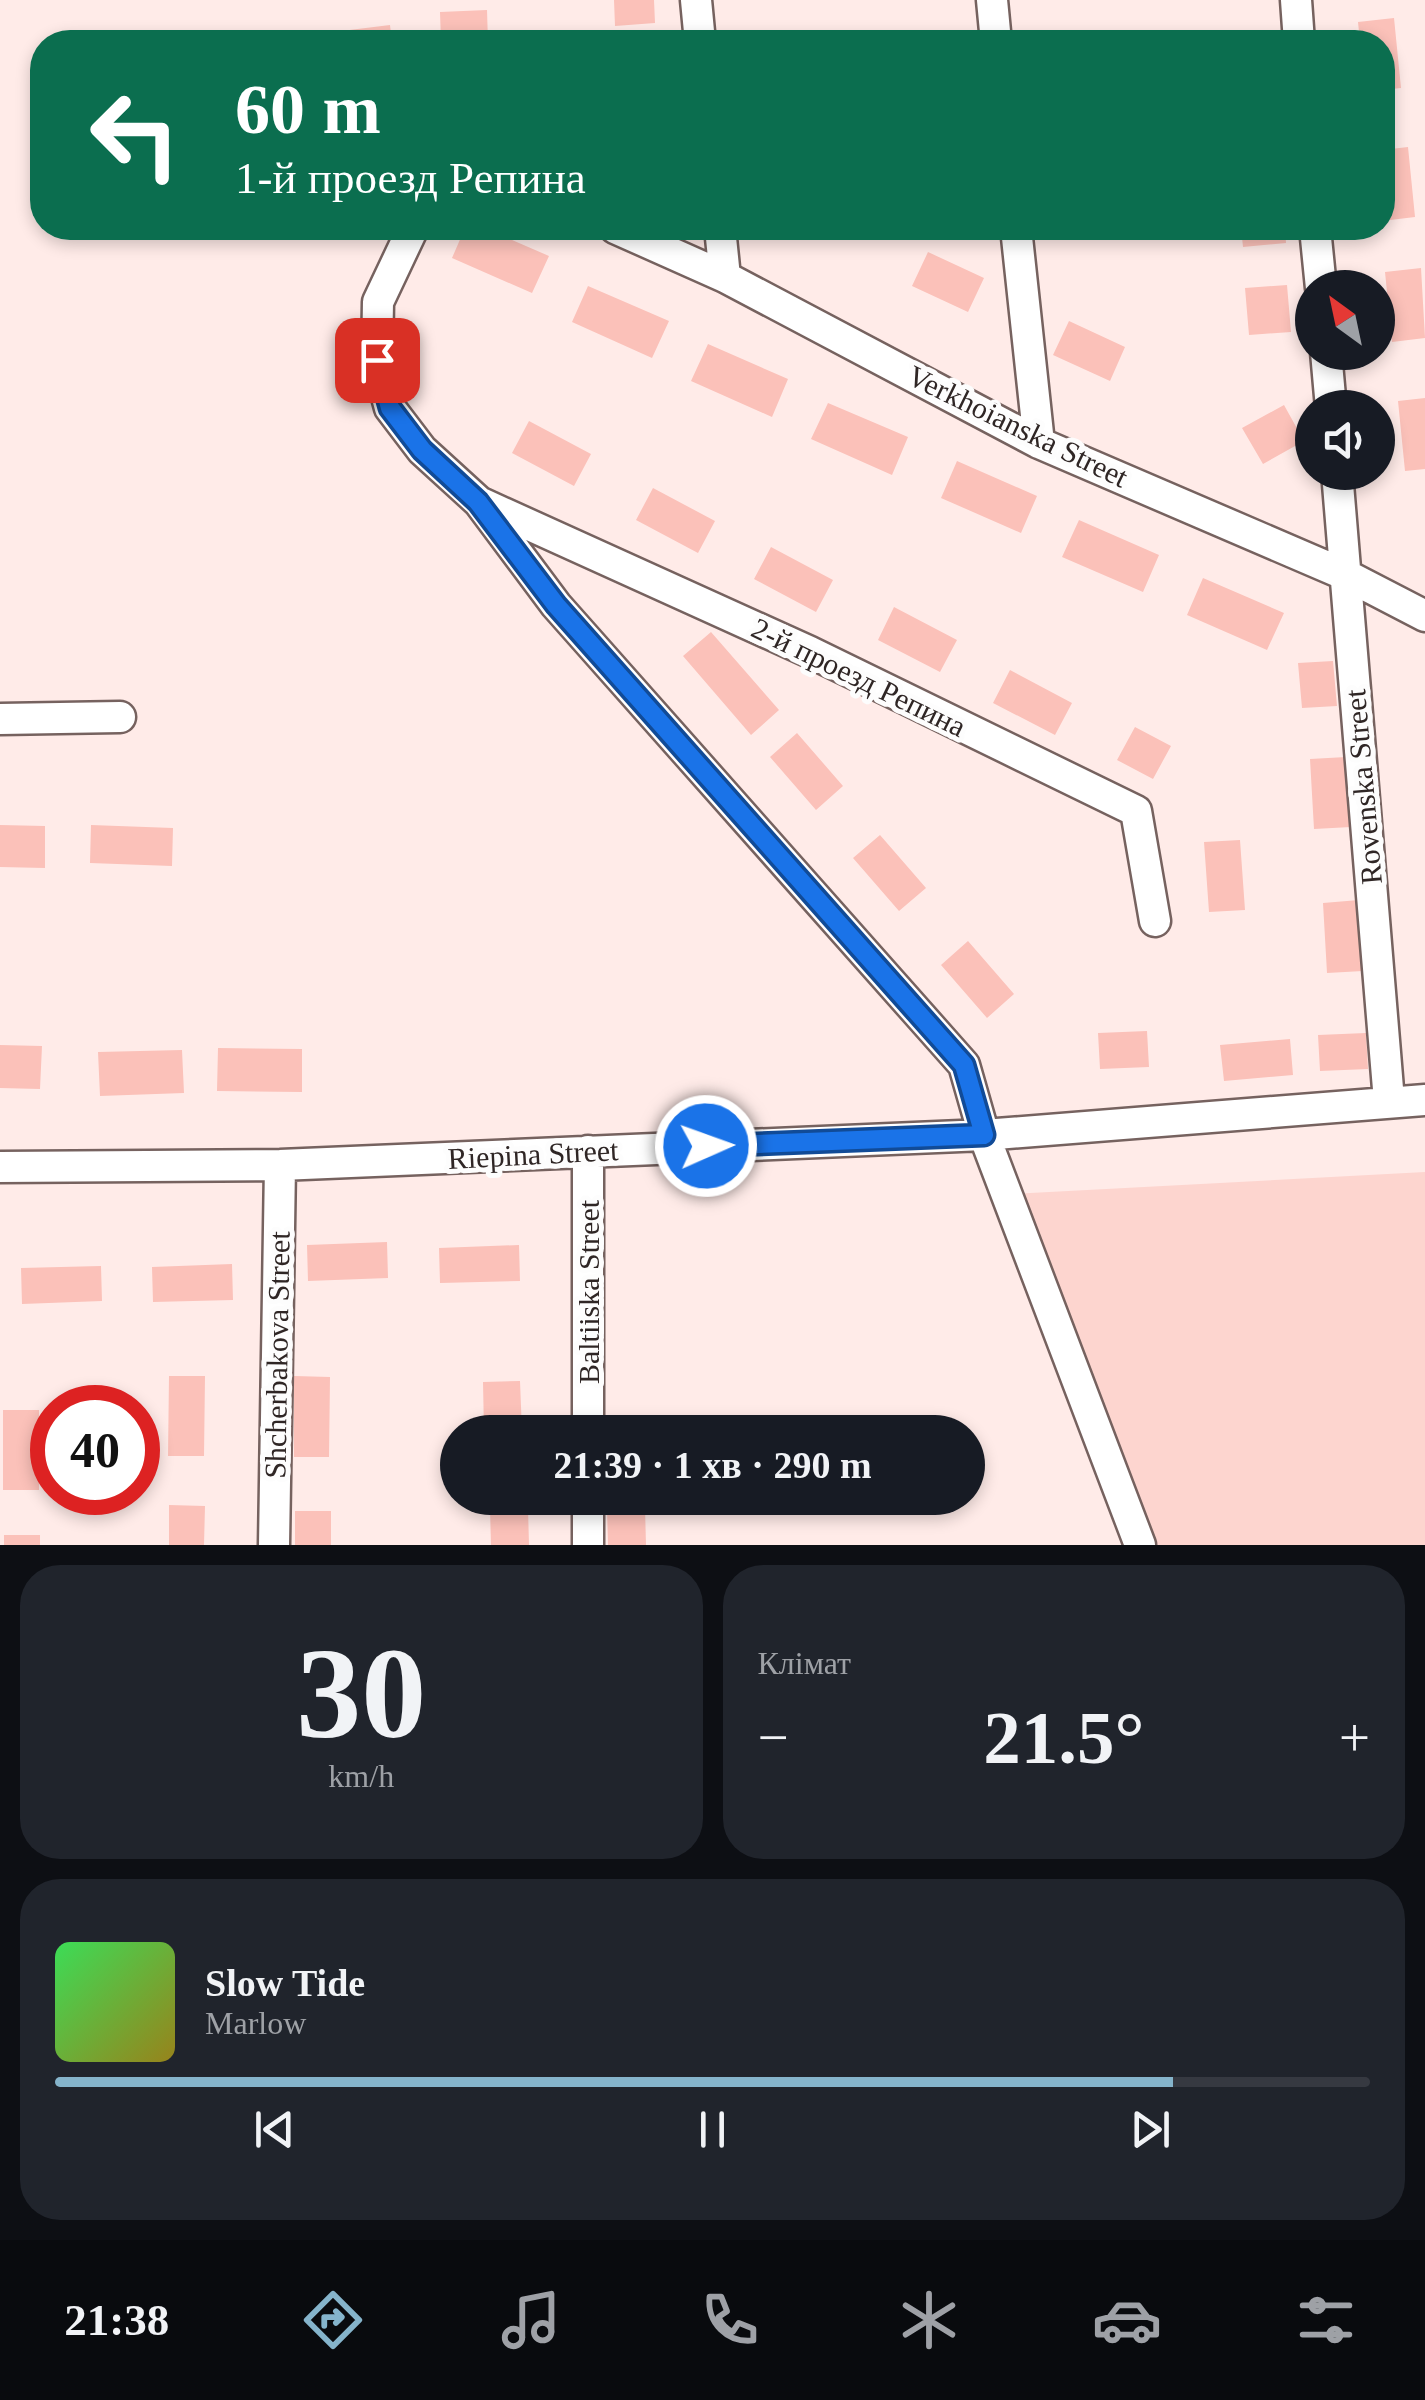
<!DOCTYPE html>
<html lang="uk">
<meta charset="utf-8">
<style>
body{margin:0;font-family:Georgia,serif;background:#20242c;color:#f1f3f6;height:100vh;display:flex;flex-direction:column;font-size:38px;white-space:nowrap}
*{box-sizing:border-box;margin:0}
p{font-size:32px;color:#9ea1a6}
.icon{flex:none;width:55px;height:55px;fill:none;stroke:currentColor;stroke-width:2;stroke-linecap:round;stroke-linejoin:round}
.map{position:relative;height:1545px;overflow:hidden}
.details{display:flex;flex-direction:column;gap:20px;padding:20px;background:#0d0f14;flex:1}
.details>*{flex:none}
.hud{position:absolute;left:30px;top:30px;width:1365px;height:210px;border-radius:40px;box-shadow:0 5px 15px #0003;background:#0b6e4f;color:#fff;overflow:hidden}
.needle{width:65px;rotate:327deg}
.fabs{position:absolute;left:1295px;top:270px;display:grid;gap:20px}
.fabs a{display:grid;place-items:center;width:100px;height:100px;border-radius:50%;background:#171b24;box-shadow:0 5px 15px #0003;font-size:50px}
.speed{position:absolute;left:30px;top:1385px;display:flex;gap:20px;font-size:50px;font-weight:700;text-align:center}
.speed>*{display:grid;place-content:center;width:130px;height:130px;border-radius:50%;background:#171b24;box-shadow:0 5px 15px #0003;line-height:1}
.speed .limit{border:15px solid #d22;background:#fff;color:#111}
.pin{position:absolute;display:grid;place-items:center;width:85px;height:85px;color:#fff;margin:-42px;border-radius:20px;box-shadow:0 5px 15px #0006}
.me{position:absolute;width:110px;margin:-55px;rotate:88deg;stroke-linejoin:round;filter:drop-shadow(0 0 8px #0008)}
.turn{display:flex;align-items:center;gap:35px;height:210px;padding:0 40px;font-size:45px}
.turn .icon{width:130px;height:130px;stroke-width:2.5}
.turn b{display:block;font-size:70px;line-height:85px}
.big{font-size:75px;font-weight:800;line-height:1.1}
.details .tile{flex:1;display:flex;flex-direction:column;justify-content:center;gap:15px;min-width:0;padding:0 35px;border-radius:40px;background:#20242c}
.details .dial{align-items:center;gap:0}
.dial b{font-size:130px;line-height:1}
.song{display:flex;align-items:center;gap:30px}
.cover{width:120px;height:120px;border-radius:15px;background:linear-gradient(135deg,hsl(130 70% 55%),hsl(50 70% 35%))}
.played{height:10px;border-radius:5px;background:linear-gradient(90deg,#85b4cb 85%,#363941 85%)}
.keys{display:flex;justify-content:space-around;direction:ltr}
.heat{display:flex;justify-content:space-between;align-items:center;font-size:55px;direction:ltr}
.details .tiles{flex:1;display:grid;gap:20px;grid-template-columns:1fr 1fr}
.tile:last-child{grid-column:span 2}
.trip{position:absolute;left:440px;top:1415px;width:545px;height:100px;border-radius:50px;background:#171b24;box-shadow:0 5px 15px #0003;font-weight:800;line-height:100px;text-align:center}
.dock{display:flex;height:160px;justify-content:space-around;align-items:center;background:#090b0e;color:#9ea1a6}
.dock .icon{width:70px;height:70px}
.dock .on{color:#85b4cb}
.dock b{font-size:45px;color:#f1f3f6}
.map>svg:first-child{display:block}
.green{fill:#fdd5cf}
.building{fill:#fbc1b9}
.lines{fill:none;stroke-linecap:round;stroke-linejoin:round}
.minor-casing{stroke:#76625f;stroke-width:35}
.minor{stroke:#fff;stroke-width:30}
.route-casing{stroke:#114b97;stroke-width:25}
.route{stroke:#1a73e8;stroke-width:18}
.labels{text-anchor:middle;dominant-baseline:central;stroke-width:10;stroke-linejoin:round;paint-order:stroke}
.street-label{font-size:30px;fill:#2f2625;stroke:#fdfdfd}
</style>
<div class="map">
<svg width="1425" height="1545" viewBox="0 0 1425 1545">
<rect width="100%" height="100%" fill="#ffebe8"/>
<path class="green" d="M 1425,1172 L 1425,1545 L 1148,1545 L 1012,1194 Z"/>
<path class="building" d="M 614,0 L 654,0 L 655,23 L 615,26 Z
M 487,10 L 488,42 L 441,42 L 440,12 Z
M 1394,18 L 1401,88 L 1382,90 L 1382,42 L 1360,42 L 1358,22 Z
M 390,25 L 392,42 L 310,42 L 309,35 Z
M 1262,31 L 1263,42 L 1221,42 L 1221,34 Z
M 282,32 L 283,42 L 228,42 L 228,40 Z
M 1408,147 L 1415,217 L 1382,221 L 1382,150 Z
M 465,228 L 484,228 L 549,256 L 532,293 L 452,258 Z
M 1058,228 L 1100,228 L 1100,234 L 1059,238 Z
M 1241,228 L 1285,228 L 1286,243 L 1243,247 Z
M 928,252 L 984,278 L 968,312 L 912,286 Z
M 1421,268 L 1425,338 L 1392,342 L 1385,272 Z
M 1287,285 L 1291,332 L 1249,335 L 1245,288 Z
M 588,286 L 669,321 L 652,358 L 572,322 Z
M 1069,321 L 1125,347 L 1110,381 L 1053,355 Z
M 708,344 L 788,379 L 772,417 L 691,381 Z
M 1425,398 L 1425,469 L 1405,471 L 1398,401 Z
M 828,403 L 908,437 L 892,475 L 811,439 Z
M 1284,405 L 1304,441 L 1263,464 L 1242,428 Z
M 529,421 L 591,454 L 574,486 L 512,453 Z
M 957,461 L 1037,496 L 1021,533 L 941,498 Z
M 653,488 L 715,521 L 698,553 L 636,520 Z
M 1079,520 L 1159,555 L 1143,592 L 1062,557 Z
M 771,547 L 833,580 L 816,612 L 754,579 Z
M 1203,578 L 1284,613 L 1267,650 L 1187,615 Z
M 894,607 L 957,640 L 940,672 L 878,640 Z
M 711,632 L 779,710 L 751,735 L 683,656 Z
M 1333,661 L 1337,706 L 1302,708 L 1298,663 Z
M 1010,670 L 1072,703 L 1055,735 L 993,703 Z
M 1135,727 L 1171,746 L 1153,779 L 1117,760 Z
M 797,733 L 843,786 L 816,810 L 770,757 Z
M 1346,757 L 1351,827 L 1314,829 L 1310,759 Z
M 0,825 L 45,826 L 45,868 L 0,867 Z
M 91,825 L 173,828 L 172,866 L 90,863 Z
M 880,835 L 926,888 L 899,911 L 853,858 Z
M 1240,840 L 1245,910 L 1209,912 L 1204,842 Z
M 1359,900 L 1363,971 L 1327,973 L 1323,903 Z
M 968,941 L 1014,994 L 987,1018 L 941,965 Z
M 1147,1031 L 1149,1067 L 1100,1069 L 1098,1033 Z
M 1366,1033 L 1368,1069 L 1320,1071 L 1318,1035 Z
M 1290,1039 L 1293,1075 L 1224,1081 L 1220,1045 Z
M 0,1045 L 42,1046 L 40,1089 L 0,1088 Z
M 218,1048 L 302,1049 L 302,1092 L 217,1091 Z
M 182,1050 L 184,1093 L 100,1096 L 98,1052 Z
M 387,1242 L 388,1278 L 308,1281 L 307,1245 Z
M 519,1245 L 520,1281 L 440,1283 L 439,1248 Z
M 232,1264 L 233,1300 L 153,1302 L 152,1267 Z
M 101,1266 L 102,1301 L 22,1304 L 21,1268 Z
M 169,1376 L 205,1376 L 204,1456 L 168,1456 Z
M 294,1376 L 330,1377 L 329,1457 L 294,1457 Z
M 520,1381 L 522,1432 L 484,1432 L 483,1382 Z
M 3,1410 L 39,1410 L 39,1490 L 3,1490 Z
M 169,1505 L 205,1506 L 204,1545 L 169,1545 Z
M 645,1507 L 646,1545 L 608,1545 L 607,1509 Z
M 528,1508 L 529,1545 L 491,1545 L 490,1509 Z
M 295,1511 L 331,1511 L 331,1545 L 295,1545 Z
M 4,1535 L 40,1535 L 40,1545 L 4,1545 Z"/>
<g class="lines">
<defs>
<path id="minor" d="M 696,0 L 700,42
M 992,0 L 996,42
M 1296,0 L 1299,42
M 413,228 L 378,302 L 377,360 L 390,408 L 422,450 L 479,502 L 556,605 L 964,1065 L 984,1135 L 1140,1545
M 615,228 L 725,277 L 1039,443 L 1346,575 L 1425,616
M 720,228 L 725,277
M 1016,228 L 1039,443
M 1315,228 L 1321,288
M 1326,352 L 1331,408
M 1337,472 L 1389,1101
M 481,503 L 810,652 L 1136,811 L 1155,921
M 0,719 L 120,717
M 588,1151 L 588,1432
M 0,1167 L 280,1165 L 984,1135 L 1425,1100
M 588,1498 L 588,1545
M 274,1545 L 280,1165"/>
</defs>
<use href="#minor" class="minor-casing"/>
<use href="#minor" class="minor"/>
</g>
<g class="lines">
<defs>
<path id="route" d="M 377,360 L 390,408 L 422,450 L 478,502 L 556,605 L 964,1065 L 984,1135 L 706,1146"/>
</defs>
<use href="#route" class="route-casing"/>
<use href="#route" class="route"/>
</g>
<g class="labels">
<g class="street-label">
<text transform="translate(1018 426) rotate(26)">Verkhoianska Street</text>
<text transform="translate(859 677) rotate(26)">2-й проезд Репина</text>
<text transform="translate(1363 787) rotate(-95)">Rovenska Street</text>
<text transform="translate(533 1154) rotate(-3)">Riepina Street</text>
<text transform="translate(588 1292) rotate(-90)">Baltiiska Street</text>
<text transform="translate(277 1355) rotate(-89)">Shcherbakova Street</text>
</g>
</g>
</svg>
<div class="fabs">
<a><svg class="needle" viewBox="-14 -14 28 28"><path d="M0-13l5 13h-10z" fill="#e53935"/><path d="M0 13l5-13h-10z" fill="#9ea1a6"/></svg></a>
<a><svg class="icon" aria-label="sound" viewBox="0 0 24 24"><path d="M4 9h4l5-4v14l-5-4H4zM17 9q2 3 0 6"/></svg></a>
</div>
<div class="speed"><div class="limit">40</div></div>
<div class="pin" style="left:377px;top:360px;background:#d93025"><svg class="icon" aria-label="arrive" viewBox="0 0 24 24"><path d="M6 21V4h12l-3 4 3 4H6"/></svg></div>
<svg class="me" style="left:706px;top:1146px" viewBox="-20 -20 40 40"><circle r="17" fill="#1a73e8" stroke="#fff" stroke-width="3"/><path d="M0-11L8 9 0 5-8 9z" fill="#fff"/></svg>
<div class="trip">21:39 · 1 хв · 290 m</div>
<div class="hud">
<div class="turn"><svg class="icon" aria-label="left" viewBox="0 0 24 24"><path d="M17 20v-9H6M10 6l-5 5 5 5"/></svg><div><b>60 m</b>1-й проезд Репина</div></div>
</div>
</div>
<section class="details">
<div class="tiles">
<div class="tile dial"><b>30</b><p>km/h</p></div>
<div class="tile"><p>Клімат</p>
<div class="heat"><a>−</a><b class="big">21.5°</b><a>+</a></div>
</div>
<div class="tile">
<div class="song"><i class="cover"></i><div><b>Slow Tide</b><p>Marlow</p></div></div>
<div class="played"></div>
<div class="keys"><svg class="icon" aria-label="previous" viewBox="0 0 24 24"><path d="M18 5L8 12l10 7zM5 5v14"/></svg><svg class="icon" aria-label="pause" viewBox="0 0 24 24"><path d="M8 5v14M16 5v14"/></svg><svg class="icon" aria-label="next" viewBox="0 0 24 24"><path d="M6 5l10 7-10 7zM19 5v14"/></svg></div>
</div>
</div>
</section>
<nav class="dock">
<b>21:38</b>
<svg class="icon on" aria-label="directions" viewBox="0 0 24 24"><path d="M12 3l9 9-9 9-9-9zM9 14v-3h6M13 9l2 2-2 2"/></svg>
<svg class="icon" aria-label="music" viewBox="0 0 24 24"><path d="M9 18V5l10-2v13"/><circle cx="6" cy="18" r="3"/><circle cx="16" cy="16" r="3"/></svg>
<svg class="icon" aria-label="phone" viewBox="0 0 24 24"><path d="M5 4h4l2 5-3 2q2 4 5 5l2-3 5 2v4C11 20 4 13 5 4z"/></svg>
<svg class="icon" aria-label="climate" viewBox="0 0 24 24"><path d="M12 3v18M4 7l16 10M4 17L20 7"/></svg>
<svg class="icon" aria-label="car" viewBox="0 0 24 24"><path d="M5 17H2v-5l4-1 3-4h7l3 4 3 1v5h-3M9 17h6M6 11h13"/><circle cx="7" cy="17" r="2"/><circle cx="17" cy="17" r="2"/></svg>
<svg class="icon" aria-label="filters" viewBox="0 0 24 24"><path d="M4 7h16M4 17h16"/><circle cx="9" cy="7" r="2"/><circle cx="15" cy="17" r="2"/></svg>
</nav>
